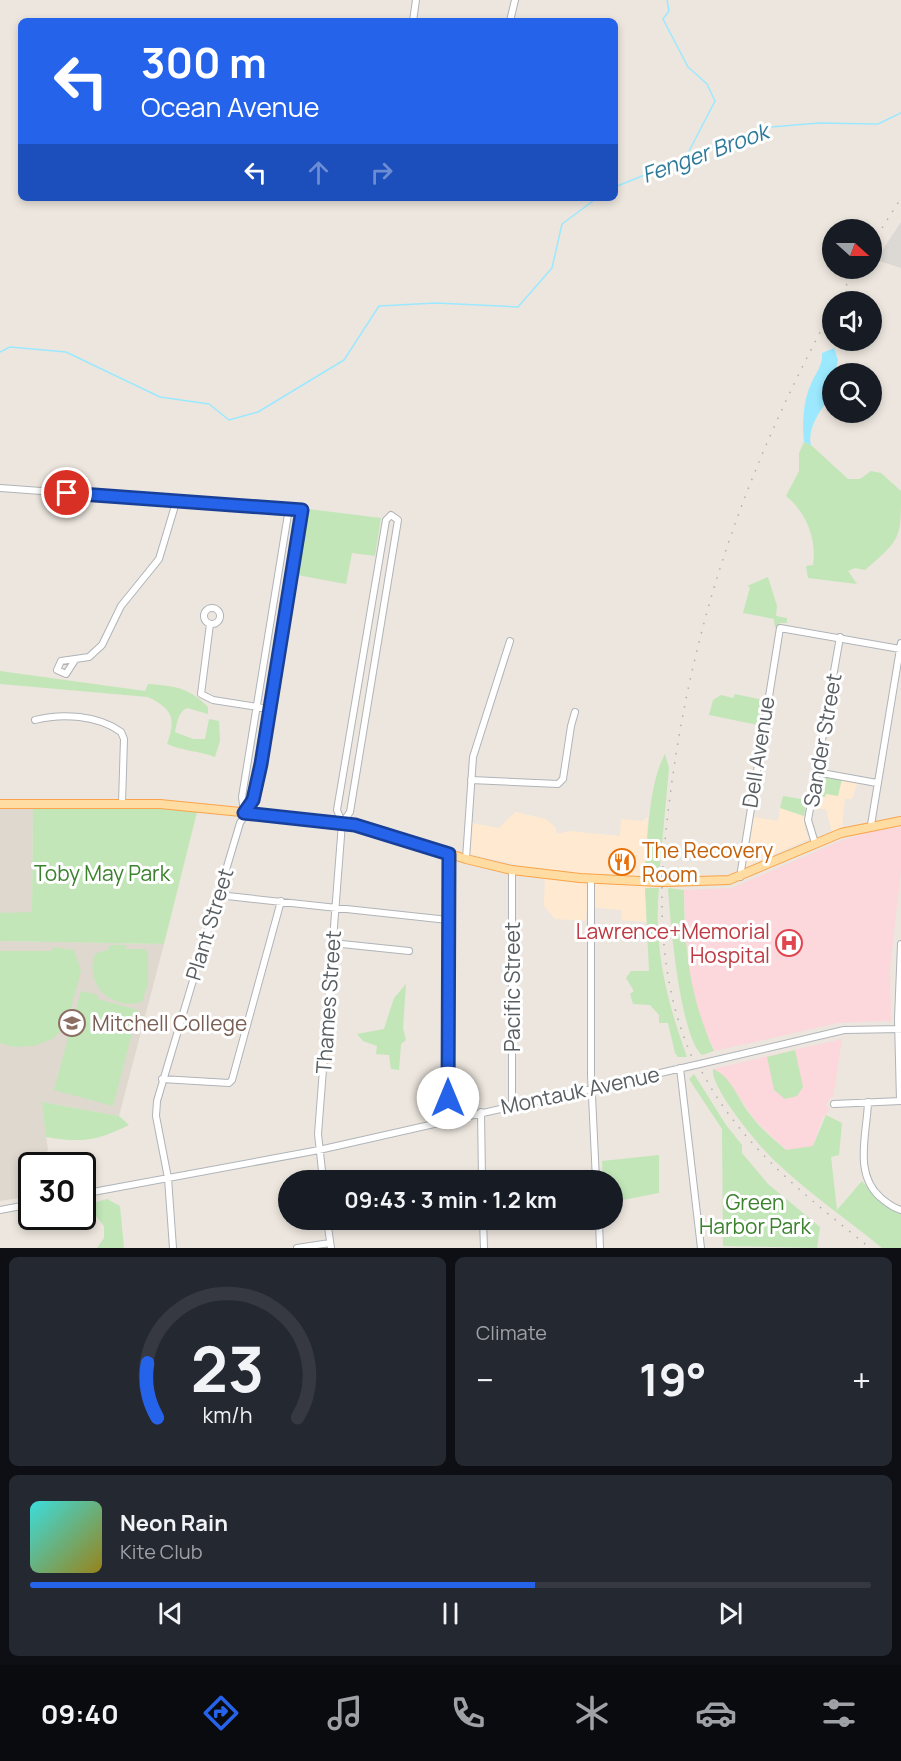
<!DOCTYPE html>
<meta charset="utf-8">
<style>
body{margin:0;font-family:Manrope,sans-serif;background:#242831;color:#f1f3f6;height:100vh;display:flex;flex-direction:column;font-size:22px;white-space:nowrap}
*{box-sizing:border-box;margin:0}
p{font-size:20px;color:#9ea1a6}
.icon{flex:none;width:33px;height:33px;fill:none;stroke:currentColor;stroke-width:2;stroke-linecap:round;stroke-linejoin:round}
.map{position:relative;height:1248px;overflow:hidden}
.side{display:flex;flex-direction:column;gap:9px;padding:9px;background:#0d0f14;flex:1}
.side>*{flex:none}
.banner{position:absolute;left:18px;top:18px;width:600px;height:183px;border-radius:9px;box-shadow:0 3px 9px #0003;background:#2563eb;color:#fff;overflow:hidden}
.needle{width:39px;rotate:111deg}
.fabs{position:absolute;left:822px;top:219px;display:grid;gap:12px}
.fabs a{display:grid;place-items:center;width:60px;height:60px;border-radius:50%;background:#171b24;box-shadow:0 3px 9px #0003;font-size:30px}
.speed{position:absolute;left:18px;top:1152px;display:flex;gap:12px;font-size:30px;font-weight:700;text-align:center}
.speed>*{display:grid;place-content:center;width:78px;height:78px;border-radius:50%;background:#171b24;box-shadow:0 3px 9px #0003;line-height:1}
.speed .limit{border:3px solid #111;border-radius:9px;background:#fff;color:#111}
.pin{position:absolute;display:grid;place-items:center;width:51px;height:51px;color:#fff;margin:-26px;border:3px solid #fff;border-radius:50%;box-shadow:0 2px 6px #0007}
.me{position:absolute;width:66px;margin:-33px;rotate:0deg;stroke-linejoin:round;filter:drop-shadow(0 0 4px #0008)}
.turn{display:flex;align-items:center;gap:21px;height:126px;padding:0 24px;font-size:27px}
.turn .icon{width:78px;height:78px;stroke-width:2.5}
.turn b{display:block;font-size:42px;line-height:51px}
.lanes{display:flex;align-items:center;height:57px;padding:0 24px;background:#0003;justify-content:center;gap:30px;direction:ltr}
.lanes .off{opacity:.35}
.big{font-size:45px;font-weight:700;line-height:1.1}
.side .card{flex:1;display:flex;flex-direction:column;justify-content:center;gap:9px;min-width:0;padding:0 21px;border-radius:9px;background:#242831}
.side .dial{align-items:center;gap:0}
.dial svg{height:156px;overflow:visible;fill:none;stroke:#363941;stroke-width:7;stroke-linecap:round;text-anchor:middle}
.dial text{fill:#f1f3f6;stroke:none}
.song{display:flex;align-items:center;gap:18px}
.cover{width:72px;height:72px;border-radius:9px;background:linear-gradient(135deg,hsl(180 70% 55%),hsl(50 70% 35%))}
.played{height:6px;border-radius:3px;background:linear-gradient(90deg,#2563eb 60%,#363941 60%)}
.keys{display:flex;justify-content:space-around;direction:ltr}
.heat{display:flex;justify-content:space-between;align-items:center;font-size:33px;direction:ltr}
.side .tiles{flex:1;display:grid;gap:9px;grid-template-columns:1fr 1fr}
.card:last-child{grid-column:span 2}
.trip{position:absolute;left:278px;top:1170px;width:345px;height:60px;border-radius:30px;background:#171b24;box-shadow:0 3px 9px #0003;font-weight:700;line-height:60px;text-align:center}
.tabs{display:flex;height:96px;justify-content:space-around;align-items:center;background:#090b0e;color:#9ea1a6}
.tabs .icon{width:42px;height:42px}
.tabs .selected{color:#2563eb}
.tabs b{font-size:27px;color:#f1f3f6}
.map>svg:first-child{display:block}
.commercial{fill:#ffead1}
.industrial{fill:#dcd8d3}
.education{fill:#ded8cf}
.medical{fill:#fcd7dc}
.green{fill:#c2e6b8}
.water{fill:#9ce9ff}
.lines{fill:none;stroke-linecap:round;stroke-linejoin:round}
.stream{stroke:#9ce9ff;stroke-width:1.5}
.minor-casing{stroke:#b0b4b8;stroke-width:8}
.major-casing{stroke:#faa34a;stroke-width:10}
.minor{stroke:#fff;stroke-width:6}
.major{stroke:#ffdca1;stroke-width:8}
.rail{stroke:#afb0b1;stroke-width:1.5;stroke-dasharray:1.5 8;stroke-linecap:butt}
.minor-bridge-casing{stroke:#b0b4b8;stroke-width:8;stroke-linecap:butt}
.major-bridge-casing{stroke:#faa34a;stroke-width:10;stroke-linecap:butt}
.minor-bridge{stroke:#fff;stroke-width:6}
.major-bridge{stroke:#ffdca1;stroke-width:8}
.route-casing{stroke:#184099;stroke-width:15}
.route{stroke:#2563eb;stroke-width:10}
.labels{text-anchor:middle;dominant-baseline:central;stroke-width:6;stroke-linejoin:round;paint-order:stroke}
.street-label{font-size:21px;fill:#585e61;stroke:#fff}
.food-label{font-size:21px;fill:#c56008;stroke:#fff;text-anchor:start}
.park-label{font-size:21px;fill:#3c822e;stroke:#fff}
.health-label{font-size:21px;fill:#be3a42;stroke:#fff;text-anchor:end}
.education-label{font-size:21px;fill:#785e54;stroke:#fff;text-anchor:start}
.water-label{font-size:22px;font-style:italic;fill:#2e7a9b;stroke:#fff}
</style>
<div class="map">
<svg width="901" height="1248" viewBox="0 0 901 1248">
<rect width="100%" height="100%" fill="#ece6de"/>
<path class="commercial" d="M 842,779 L 858,781 L 852,799 L 845,799 L 842,828 L 832,832 L 826,809 L 814,809 L 816,801 L 820,801 L 821,796 Z
M 780,808 L 804,816 L 805,829 L 809,839 L 745,867 L 754,817 L 778,821 Z
M 515,812 L 546,819 L 555,827 L 557,834 L 569,831 L 620,836 L 621,819 L 643,821 L 648,817 L 645,869 L 650,876 L 649,888 L 645,888 L 646,922 L 622,920 L 621,910 L 587,907 L 586,921 L 555,919 L 544,906 L 545,871 L 470,854 L 472,823 L 499,828 Z"/>
<path class="industrial" d="M 901,222 L 901,268 L 876,260 Z"/>
<path class="education" d="M 0,804 L 33,804 L 32,913 L 0,913 Z
M 0,941 L 164,944 L 119,1116 L 42,1102 L 48,1151 L 27,1159 L 31,1196 L 0,1201 Z"/>
<path class="medical" d="M 901,827 L 901,870 L 890,968 L 891,1021 L 838,1023 L 714,1051 L 699,1018 L 687,962 L 684,890 L 732,888 L 840,841 L 876,830 Z
M 842,1039 L 833,1097 L 830,1098 L 826,1106 L 830,1109 L 822,1119 L 813,1146 L 802,1150 L 786,1150 L 753,1118 L 735,1091 L 713,1069 Z"/>
<path class="green" d="M 804,442 L 811,445 L 848,479 L 860,479 L 871,471 L 881,473 L 901,491 C 901,539 901,539 865,570 L 855,568 L 848,571 L 857,584 L 808,578 L 806,566 L 813,565 C 817,539 806,512 786,496 L 799,471 L 799,453 Z
M 308,509 L 381,518 L 375,556 L 352,553 L 346,584 L 297,575 Z
M 768,577 L 777,606 L 776,616 L 787,618 L 787,623 L 780,623 L 775,628 L 774,619 L 743,613 L 750,587 L 747,586 Z
M 0,671 L 145,691 L 148,684 C 175,686 188,687 208,707 L 208,714 L 187,708 C 178,712 177,723 175,732 L 193,739 L 205,739 L 209,719 L 219,721 L 220,741 L 215,757 C 199,751 183,751 167,744 C 176,719 173,709 148,697 L 0,684 Z
M 735,694 L 763,700 L 758,725 L 709,715 L 713,700 L 721,695 L 733,698 Z
M 665,754 L 669,768 L 659,876 L 650,876 L 645,869 C 648,834 649,783 665,754 Z
M 823,776 L 842,779 L 838,796 L 826,794 L 825,797 L 821,796 L 820,801 L 816,801 Z
M 783,796 L 807,800 L 804,816 L 780,808 Z
M 33,804 L 198,808 L 164,944 L 0,941 L 0,913 L 32,912 Z
M 645,888 L 659,888 C 653,946 667,1002 687,1057 L 678,1057 L 675,1053 L 668,1023 L 659,1023 L 659,1015 L 650,1005 L 633,1004 L 630,994 L 634,991 L 626,978 L 631,971 L 649,971 Z
M 668,888 L 684,890 C 684,949 690,997 714,1051 L 702,1055 C 680,1037 670,919 668,888 Z
M 109,945 L 126,945 L 126,949 L 144,949 L 148,953 L 148,983 L 142,1002 C 112,1010 84,986 95,954 L 109,949 Z
M 53,947 L 74,950 L 81,971 L 66,1026 L 52,1039 L 34,1046 L 14,1047 L 0,1043 L 0,951 L 52,951 Z
M 406,984 L 403,1028 L 406,1040 L 401,1044 L 399,1070 L 391,1069 L 389,1055 L 376,1054 L 377,1046 L 363,1041 L 357,1034 L 384,1029 L 394,998 Z
M 81,991 L 98,995 L 98,999 L 138,1010 L 113,1106 L 54,1090 Z
M 795,1050 L 803,1087 L 797,1096 L 785,1099 L 774,1090 L 767,1057 Z
M 713,1069 C 731,1076 738,1099 749,1113 C 759,1127 773,1139 786,1150 L 813,1146 L 826,1115 L 842,1123 L 839,1155 L 831,1157 L 837,1210 L 862,1181 L 879,1200 L 901,1214 L 901,1248 L 882,1248 C 848,1220 810,1194 777,1163 C 761,1149 710,1088 713,1069 Z
M 694,1074 L 726,1125 L 742,1145 L 742,1153 L 768,1184 L 820,1227 L 817,1248 L 723,1246 L 722,1129 L 689,1079 Z
M 42,1102 L 119,1116 L 129,1125 C 97,1141 81,1143 46,1137 Z
M 659,1155 L 659,1193 L 612,1202 L 612,1180 L 603,1180 L 602,1161 Z
M 107,1199 L 120,1206 L 124,1248 L 97,1248 L 104,1238 L 104,1226 L 95,1215 L 96,1202 Z"/>
<path class="water" d="M 834,348 L 838,360 L 835,373 L 832,374 L 832,396 C 821,408 807,428 811,445 L 804,442 C 802,424 803,401 811,384 C 816,372 823,366 822,353 Z"/>
<g class="lines">
<path class="stream" d="M 667,0 L 669,11 L 663,19 L 688,67 L 707,84 L 715,101 L 686,157
M 615,187 L 760,128 L 819,123 L 878,124 L 901,113
M 0,352 L 10,347 L 66,352 L 160,397 L 209,404 L 229,420 L 258,412 L 344,360 L 379,306 L 436,303 L 518,307 L 552,268 L 562,224 L 597,198"/>
<defs>
<path id="minor" d="M 413,21 L 416,0
M 510,21 L 515,0
M 0,488 L 302,510 L 256,790 L 252,804 L 240,823 L 157,1101 L 156,1116 L 168,1178 L 173,1248
M204 616a8 8 0 1 1 16 0a8 8 0 1 1-16 0Z
M 210,624 L 201,694 L 213,700 L 270,709
M 75,660 L 66,674 L 57,670 L 61,661 L 89,657 L 102,645 L 121,606 L 159,559 L 177,499
M 35,720 C 62,713 98,715 121,732 L 124,739 L 122,803
M 816,772 L 877,783
M 471,780 L 558,784 L 563,779 L 571,726 L 575,712
M 244,813 L 242,797 L 289,508
M 871,825 L 901,643
M 815,843 L 808,820 L 840,637
M 466,859 L 473,757 L 510,641
M 512,870 L 512,1105
M 740,877 L 780,628 L 900,649
M 591,879 L 591,1075 L 596,1180
M 218,895 L 448,920
M 332,943 L 409,951
M 704,1063 L 844,1030 L 901,1029
M 680,1068 L 701,1248
M 162,1079 L 229,1083 L 232,1080 L 281,901
M 900,1101 L 898,1019 L 901,944
M 868,1102 C 867,1134 853,1174 881,1198 C 887,1203 893,1208 901,1210
M 834,1104 L 901,1101
M 481,1112 L 482,1180
M 448,1120 L 449,854
M 323,1180 L 318,1134 L 342,823 L 337,810 L 386,520 L 391,515 L 398,520 L 350,812 L 342,823
M 82,1194 L 319,1150 L 691,1066
M 0,1210 L 32,1204
M 327,1220 L 331,1248
M 483,1220 L 484,1248
M 599,1222 L 600,1248
M 543,1226 L 599,1223
M 297,1248 L 330,1243"/>
<path id="major" d="M 0,804 L 160,804 L 331,821 L 369,829 L 466,859 L 512,870 L 580,878 L 659,882
M 667,882 L 729,880 L 841,833 L 901,821"/>
</defs>
<use href="#minor" class="minor-casing"/>
<use href="#major" class="major-casing"/>
<use href="#minor" class="minor"/>
<use href="#major" class="major"/>
<path class="rail" d="M 872,244 L 901,198
M 837,302 L 856,268
M 662,877 C 677,668 732,494 832,310
M 662,887 C 661,945 668,1003 692,1057
M 702,1072 C 742,1147 806,1196 870,1248"/>
<defs>
<path id="minor-bridge" d="M 691,1066 L 704,1063"/>
<path id="major-bridge" d="M 659,882 L 667,882"/>
</defs>
<use href="#minor-bridge" class="minor-bridge-casing"/>
<use href="#major-bridge" class="major-bridge-casing"/>
<use href="#minor-bridge" class="minor-bridge"/>
<use href="#major-bridge" class="major-bridge"/>
</g>
<g class="lines">
<defs>
<path id="route" d="M 67,493 L 302,510 L 261,764 L 253,800 L 244,813 L 355,825 L 449,854 L 448,1098"/>
</defs>
<use href="#route" class="route-casing"/>
<use href="#route" class="route"/>
</g>
<defs>
<symbol id="restaurant-ring" viewBox="-11 -11 22 22"><circle r="9.5" fill="#fff" stroke="#e8710a" stroke-width="1.5"/><path d="M-5-6h1v4h1v-4h1v4h1v-4h1v5L-1.5 .5V6h-2V.5L-5-1ZM5-6V6H3V1.5H1.5Q1.5-4 5-6Z" fill="#e8710a"/></symbol>
<symbol id="hospital-ring" viewBox="-11 -11 22 22"><circle r="9.5" fill="#fff" stroke="#e0444e" stroke-width="1.5"/><path d="M-5-5h3v3.5h4V-5h3V5h-3V1.5h-4V5h-3Z" fill="#e0444e"/></symbol>
<symbol id="university-ring" viewBox="-11 -11 22 22"><circle r="9.5" fill="#fff" stroke="#8d6e63" stroke-width="1.5"/><path d="M0-5L7-2L0 1L-7-2ZM-4 1L0 2.5L4 1V4Q0 6-4 4Z" fill="#8d6e63"/></symbol>
</defs>
<g fill-rule="evenodd">
<use href="#restaurant-ring" x="607" y="847" width="30" height="30"/>
<use href="#hospital-ring" x="774" y="928" width="30" height="30"/>
<use href="#university-ring" x="57" y="1008" width="30" height="30"/>
</g>
<g class="labels">
<g class="street-label">
<text transform="translate(822 740) rotate(-80)">Sander Street</text>
<text transform="translate(758 752) rotate(-81)">Dell Avenue</text>
<text transform="translate(209 924) rotate(-73)">Plant Street</text>
<text transform="translate(512 987) rotate(-90)">Pacific Street</text>
<text transform="translate(328 1002) rotate(-86)">Thames Street</text>
<text transform="translate(580 1090) rotate(-12)">Montauk Avenue</text>
</g>
<g class="food-label">
<text x="642" y="850">The Recovery<tspan x="642" dy="24">Room</tspan></text>
</g>
<g class="park-label">
<text x="102" y="873">Toby May Park</text>
<text x="755" y="1202">Green<tspan x="755" dy="24">Harbor Park</tspan></text>
</g>
<g class="health-label">
<text x="770" y="931">Lawrence+Memorial<tspan x="770" dy="24">Hospital</tspan></text>
</g>
<g class="education-label">
<text x="92" y="1023">Mitchell College</text>
</g>
<g class="water-label">
<text transform="translate(705 153) rotate(-20)">Fenger Brook</text>
</g>
</g>
</svg>
<div class="fabs">
<a><svg class="needle" viewBox="-14 -14 28 28"><path d="M0-13l5 13h-10z" fill="#e53935"/><path d="M0 13l5-13h-10z" fill="#9ea1a6"/></svg></a>
<a><svg class="icon" aria-label="sound" viewBox="0 0 24 24"><path d="M4 9h4l5-4v14l-5-4H4zM17 9q2 3 0 6"/></svg></a>
<a><svg class="icon" aria-label="search" viewBox="0 0 24 24"><circle cx="10" cy="10" r="6"/><path d="M15 15l6 6"/></svg></a>
</div>
<div class="speed"><div class="limit">30</div></div>
<div class="pin" style="left:67px;top:493px;background:#d93025"><svg class="icon" aria-label="arrive" viewBox="0 0 24 24"><path d="M6 21V4h12l-3 4 3 4H6"/></svg></div>
<svg class="me" style="left:448px;top:1098px" viewBox="-20 -20 40 40"><circle r="19" fill="#fff"/><path d="M0-13L10 11 0 6-10 11z" fill="#2563eb"/></svg>
<div class="trip">09:43 · 3 min · 1.2 km</div>
<div class="banner">
<div class="turn"><svg class="icon" aria-label="left" viewBox="0 0 24 24"><path d="M17 20v-9H6M10 6l-5 5 5 5"/></svg><div><b>300 m</b>Ocean Avenue</div></div>
<div class="lanes"><svg class="icon" aria-label="left" viewBox="0 0 24 24"><path d="M17 20v-9H6M10 6l-5 5 5 5"/></svg><svg class="icon off" aria-label="ahead" viewBox="0 0 24 24"><path d="M12 20V5M6 11l6-6 6 6"/></svg><svg class="icon off" aria-label="right" viewBox="0 0 24 24"><path d="M7 20v-9h11M14 6l5 5-5 5"/></svg></div>
</div>
</div>
<section class="side">
<div class="tiles">
<div class="card dial"><svg viewBox="0 0 100 80">
<path d="M14 69A42 42 0 1 1 86 69"/>
<path d="M14 69A42 42 0 0 1 9 41" stroke="#2563eb"/>
<text x="50" y="56" font-size="32" font-weight="700">23</text>
<text x="50" y="72" font-size="11">km/h</text>
</svg></div>
<div class="card"><p>Climate</p>
<div class="heat"><a>−</a><b class="big">19°</b><a>+</a></div>
</div>
<div class="card">
<div class="song"><i class="cover"></i><div><b>Neon Rain</b><p>Kite Club</p></div></div>
<div class="played"></div>
<div class="keys"><svg class="icon" aria-label="previous" viewBox="0 0 24 24"><path d="M18 5L8 12l10 7zM5 5v14"/></svg><svg class="icon" aria-label="pause" viewBox="0 0 24 24"><path d="M8 5v14M16 5v14"/></svg><svg class="icon" aria-label="next" viewBox="0 0 24 24"><path d="M6 5l10 7-10 7zM19 5v14"/></svg></div>
</div>
</div>
</section>
<nav class="tabs">
<b>09:40</b>
<svg class="icon selected" aria-label="directions" viewBox="0 0 24 24"><path d="M12 3l9 9-9 9-9-9zM9 14v-3h6M13 9l2 2-2 2"/></svg>
<svg class="icon" aria-label="music" viewBox="0 0 24 24"><path d="M9 18V5l10-2v13"/><circle cx="6" cy="18" r="3"/><circle cx="16" cy="16" r="3"/></svg>
<svg class="icon" aria-label="phone" viewBox="0 0 24 24"><path d="M5 4h4l2 5-3 2q2 4 5 5l2-3 5 2v4C11 20 4 13 5 4z"/></svg>
<svg class="icon" aria-label="climate" viewBox="0 0 24 24"><path d="M12 3v18M4 7l16 10M4 17L20 7"/></svg>
<svg class="icon" aria-label="car" viewBox="0 0 24 24"><path d="M5 17H2v-5l4-1 3-4h7l3 4 3 1v5h-3M9 17h6M6 11h13"/><circle cx="7" cy="17" r="2"/><circle cx="17" cy="17" r="2"/></svg>
<svg class="icon" aria-label="filters" viewBox="0 0 24 24"><path d="M4 7h16M4 17h16"/><circle cx="9" cy="7" r="2"/><circle cx="15" cy="17" r="2"/></svg>
</nav>
